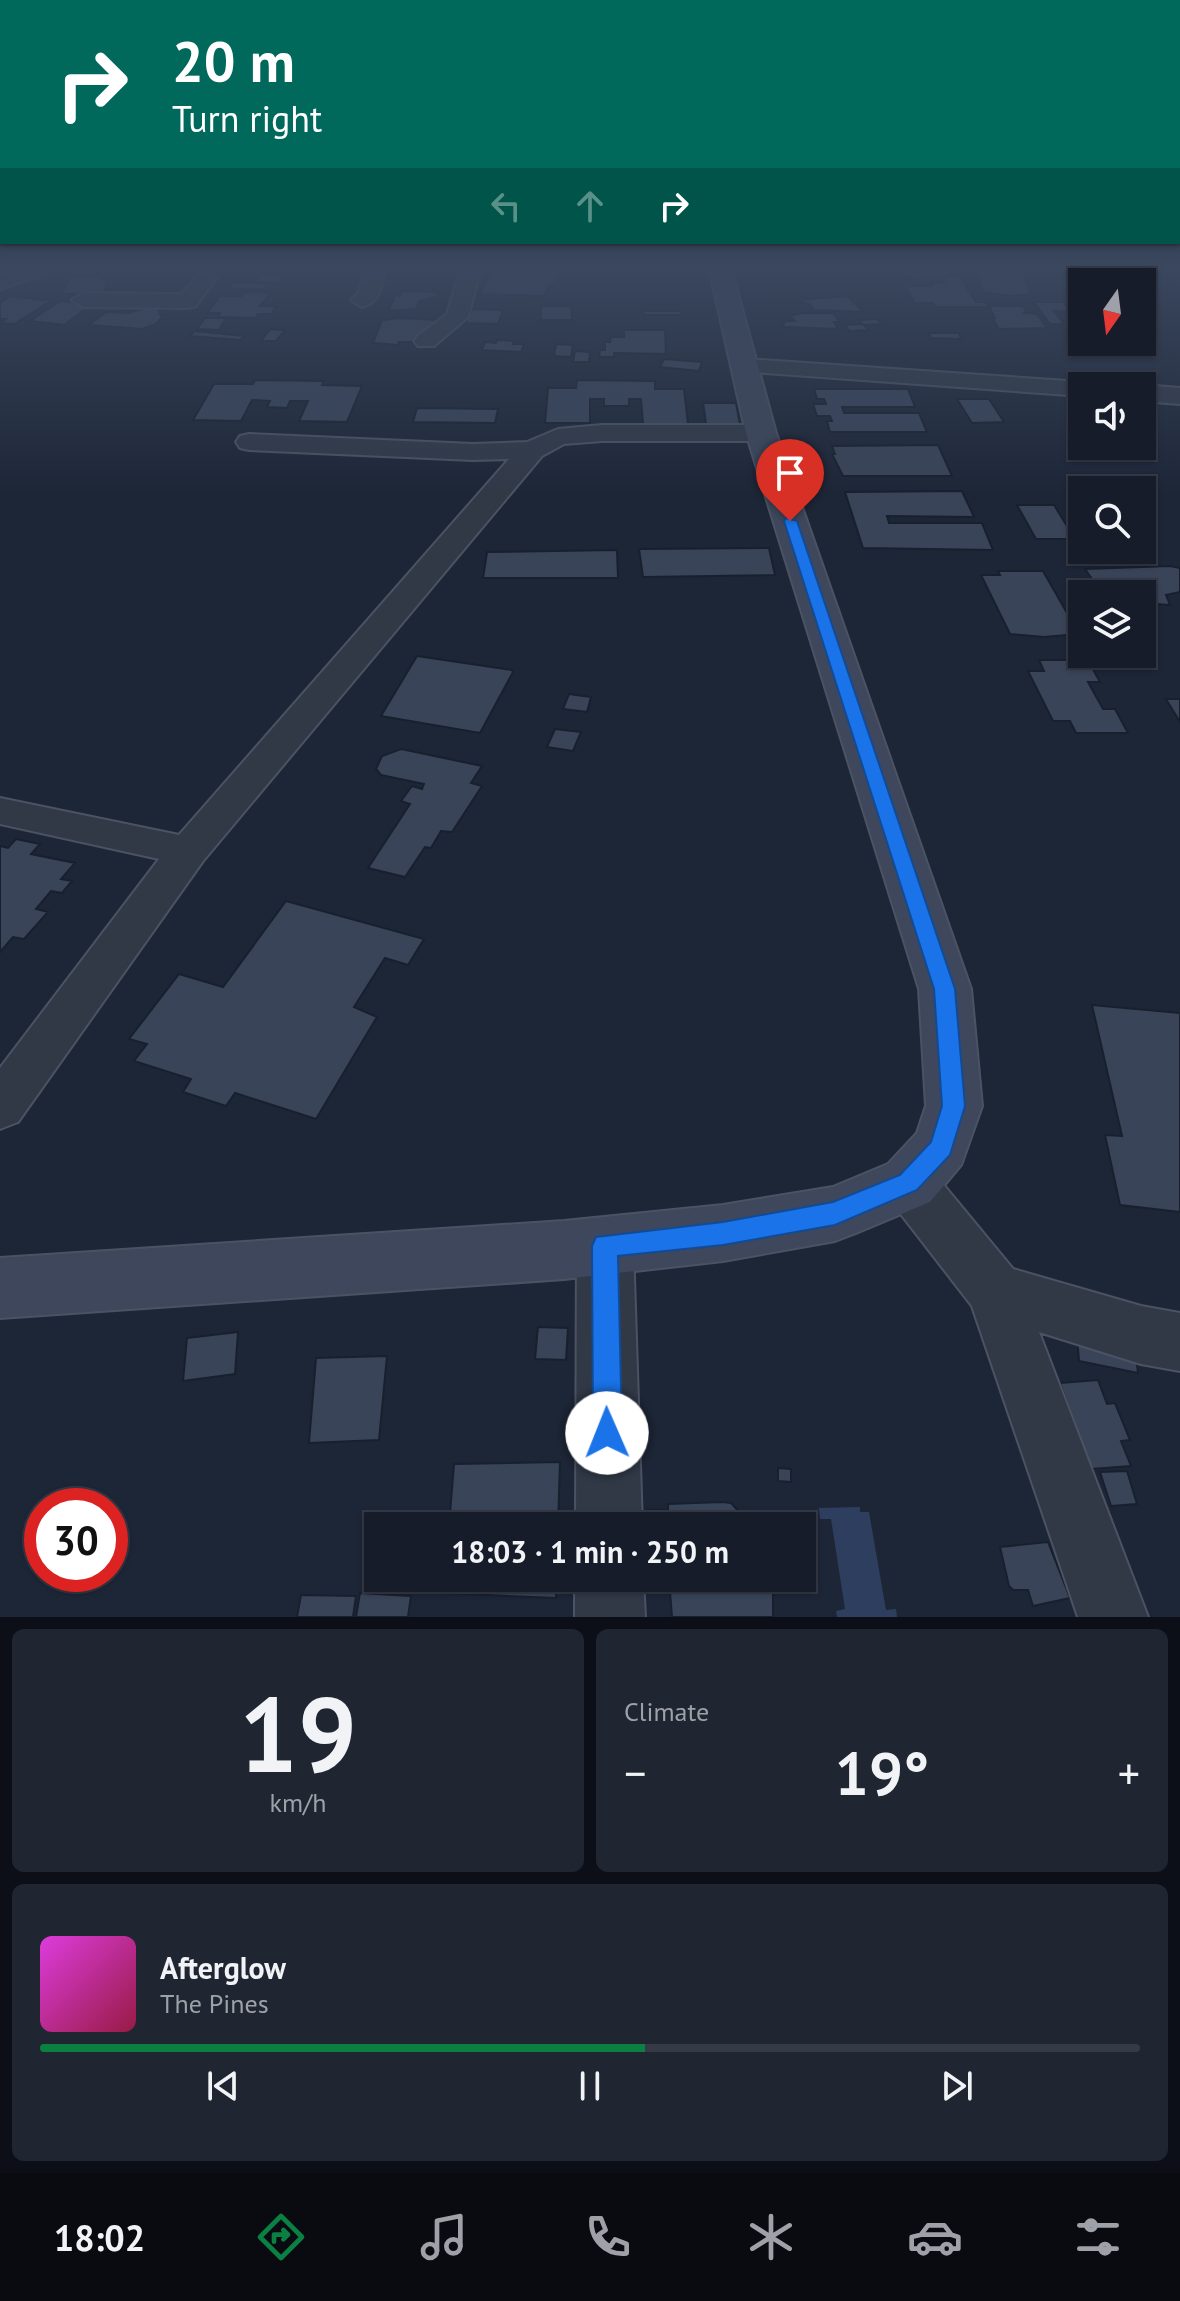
<!DOCTYPE html>
<meta charset="utf-8">
<style>
body{margin:0;font-family:"PT Sans",sans-serif;background:#1f2531;color:#f1f3f6;height:100vh;display:flex;flex-direction:column;font-size:30px;white-space:nowrap}
*{box-sizing:border-box;margin:0}
p{font-size:26px;color:#9ea1a8}
.icon{flex:none;width:44px;height:44px;fill:none;stroke:currentColor;stroke-width:2;stroke-linecap:round;stroke-linejoin:round}
.map{position:relative;height:1617px;overflow:hidden}
.drawer{display:flex;flex-direction:column;gap:12px;padding:12px;background:#0c0f17;flex:1}
.drawer>*{flex:none}
.banner{position:absolute;left:0px;top:0px;width:1180px;height:244px;box-shadow:0 2px 6px #0004,0 0 0 2px #353a46;background:#00695c;color:#fff;overflow:hidden}
.needle{width:52px;rotate:194deg}
.fabs{position:absolute;left:1068px;top:268px;display:grid;gap:16px}
.fabs a{display:grid;place-items:center;width:88px;height:88px;border-radius:0px;background:#161c29;box-shadow:0 2px 6px #0004,0 0 0 2px #353a46;font-size:40px}
.speed{position:absolute;left:24px;top:1488px;display:flex;gap:16px;font-size:40px;font-weight:700;text-align:center}
.speed>*{display:grid;place-content:center;width:104px;height:104px;border-radius:50%;background:#161c29;box-shadow:0 2px 6px #0004,0 0 0 2px #353a46;line-height:1}
.speed .limit{border:12px solid #d22;background:#fff;color:#111}
.pin{position:absolute;display:grid;place-items:center;width:68px;height:68px;color:#fff;margin:-82px -34px;border-radius:50% 50% 50% 0;rotate:-45deg;box-shadow:0 0 8px #0007}
.pin .icon{rotate:45deg}
.me{position:absolute;width:88px;margin:-44px;rotate:359deg;stroke-linejoin:round;filter:drop-shadow(0 0 6px #0008)}
.turn{display:flex;align-items:center;gap:28px;height:168px;padding:0 40px;font-size:36px}
.turn .icon{width:104px;height:104px;stroke-width:2.5}
.turn b{display:block;font-size:56px;line-height:68px}
.lanes{display:flex;align-items:center;height:76px;padding:0 40px;background:#0003;justify-content:center;gap:40px;direction:ltr}
.lanes .off{opacity:.35}
.big{font-size:60px;font-weight:700;line-height:1.1}
.drawer .tile{flex:1;display:flex;flex-direction:column;justify-content:center;gap:12px;min-width:0;padding:0 28px;border-radius:12px;background:#1f2531}
.drawer .dial{align-items:center;gap:0}
.dial b{font-size:104px;line-height:1}
.song{display:flex;align-items:center;gap:24px}
.cover{width:96px;height:96px;border-radius:12px;background:linear-gradient(135deg,hsl(300 70% 55%),hsl(340 70% 35%))}
.played{height:8px;border-radius:4px;background:linear-gradient(90deg,#0b8043 55%,#353a46 55%)}
.keys{display:flex;justify-content:space-around;direction:ltr}
.heat{display:flex;justify-content:space-between;align-items:center;font-size:44px;direction:ltr}
.drawer .tiles{flex:1;display:grid;gap:12px;grid-template-columns:1fr 1fr}
.tile:last-child{grid-column:span 2}
.trip{position:absolute;left:364px;top:1512px;width:452px;height:80px;border-radius:0px;background:#161c29;box-shadow:0 2px 6px #0004,0 0 0 2px #353a46;font-weight:700;line-height:80px;text-align:center}
.dock{display:flex;height:128px;justify-content:space-around;align-items:center;background:#090b10;color:#9ea1a8}
.dock .icon{width:56px;height:56px}
.dock .on{color:#0b8043}
.dock b{font-size:36px;color:#f1f3f6}
.map>svg:first-child{display:block}
.water{fill:#2d3e5e}
.building{fill:#394458;stroke:#18202e;stroke-width:2}
.lines{fill:none;stroke-linecap:round;stroke-linejoin:round}
.street-casing{stroke:#4b5363;stroke-width:4}
.secondary-casing{stroke:#4b5363;stroke-width:4}
.street{fill:#313947;fill-rule:evenodd}
.secondary{fill:#3e475b;fill-rule:evenodd}
.route{fill:#1a73e8;stroke:#114b97;stroke-width:2}
</style>
<div class="map">
<svg width="1180" height="1617" viewBox="0 0 1180 1617">
<rect width="100%" height="100%" fill="#1d2637"/>
<path class="water" d="M 860,1507 L 860,1512 L 869,1512 L 886,1610 L 896,1609 L 897,1617 L 837,1617 L 836,1611 L 845,1609 L 831,1519 L 820,1519 L 819,1508 Z"/>
<path class="building" d="M 145,268 L 181,268 L 178,273 L 143,273 Z
M 492,268 L 560,268 L 555,284 L 549,284 L 544,296 L 480,294 Z
M 914,268 L 936,268 L 952,273 L 938,280 L 917,280 L 895,273 Z
M 970,268 L 1032,268 L 1034,272 L 1022,271 L 1030,294 L 1009,296 L 983,292 L 977,274 L 970,273 Z
M 1089,268 L 1117,268 L 1121,273 L 1094,275 Z
M 261,274 L 285,275 L 278,283 L 255,282 Z
M 102,276 L 101,279 L 108,279 L 103,293 L 62,294 L 69,277 Z
M 946,276 L 959,276 L 976,302 L 986,302 L 989,307 L 936,307 L 933,303 L 915,303 L 905,286 L 933,286 L 931,283 L 944,283 Z
M 1142,282 L 1144,282 L 1160,300 L 1142,300 Z
M 232,283 L 267,283 L 264,289 L 229,289 Z
M 401,291 L 438,292 L 436,297 L 419,301 L 417,309 L 389,311 L 395,295 L 400,296 Z
M 245,292 L 271,293 L 260,306 L 276,307 L 271,314 L 258,314 L 256,318 L 218,317 L 220,313 L 207,313 L 220,296 L 242,296 Z
M 10,296 L 42,300 L 54,299 L 14,324 L 0,323 L 6,319 L 0,319 L 0,303 Z
M 848,296 L 863,312 L 813,310 L 811,305 L 798,300 Z
M 60,301 L 92,304 L 64,325 L 30,321 Z
M 1034,302 L 1064,302 L 1070,312 L 1054,311 L 1064,324 L 1050,324 Z
M 541,306 L 571,306 L 572,320 L 541,320 Z
M 989,306 L 1021,306 L 1027,310 L 1024,313 L 1037,314 L 1047,328 L 999,329 L 992,318 L 995,318 Z
M 144,308 L 158,308 L 160,315 L 164,315 L 156,324 L 142,329 L 89,325 L 106,312 L 129,313 Z
M 472,309 L 503,310 L 498,324 L 466,323 Z
M 643,311 L 681,311 L 682,315 L 644,315 Z
M 802,313 L 833,313 L 840,322 L 834,322 L 838,329 L 784,327 L 783,324 L 786,321 L 795,321 L 790,316 Z
M 205,318 L 226,318 L 219,330 L 197,329 Z
M 401,318 L 436,320 L 423,342 L 399,342 L 398,345 L 373,343 L 382,320 Z
M 878,319 L 881,324 L 864,325 L 868,330 L 849,331 L 845,325 L 862,324 L 859,320 Z
M 270,329 L 285,330 L 276,341 L 261,341 Z
M 624,330 L 665,330 L 666,354 L 614,353 L 614,357 L 599,357 L 600,350 L 605,350 L 605,342 L 610,342 L 611,337 L 624,337 Z
M 195,331 L 245,336 L 240,340 L 189,336 Z
M 929,333 L 959,333 L 961,339 L 931,338 Z
M 497,340 L 514,341 L 513,344 L 524,344 L 521,352 L 482,350 L 485,342 L 496,343 Z
M 556,344 L 573,345 L 571,357 L 554,356 Z
M 575,351 L 590,352 L 589,362 L 573,362 Z
M 664,359 L 702,362 L 699,371 L 660,367 Z
M 255,380 L 324,381 L 322,385 L 362,386 L 347,422 L 299,421 L 308,401 L 290,401 L 287,408 L 267,407 L 270,401 L 252,400 L 241,421 L 193,420 L 214,384 L 253,384 Z
M 577,380 L 655,381 L 655,389 L 684,389 L 688,424 L 643,424 L 641,399 L 629,399 L 629,406 L 604,406 L 604,399 L 590,399 L 590,423 L 545,423 L 548,388 L 576,388 Z
M 814,389 L 908,389 L 915,407 L 842,407 L 844,413 L 919,413 L 927,432 L 830,432 L 827,421 L 832,421 L 830,416 L 817,416 L 813,404 L 826,404 L 824,399 L 817,399 Z
M 957,399 L 989,399 L 1004,422 L 972,423 Z
M 703,403 L 736,403 L 741,430 L 707,430 Z
M 417,408 L 498,409 L 495,423 L 413,422 Z
M 938,445 L 952,476 L 843,476 L 832,454 L 835,454 L 832,446 Z
M 962,491 L 974,517 L 887,516 L 889,523 L 982,523 L 993,550 L 863,548 L 845,492 Z
M 1017,505 L 1054,505 L 1075,539 L 1036,539 Z
M 769,548 L 775,575 L 643,577 L 639,549 Z
M 617,550 L 618,578 L 483,578 L 487,552 Z
M 1170,566 L 1180,568 L 1180,592 L 1166,595 L 1170,605 L 1155,604 L 1149,596 L 1142,594 L 1101,592 L 1085,569 Z
M 998,571 L 1043,571 L 1079,634 L 1044,637 L 1010,634 L 981,575 L 1000,575 Z
M 417,656 L 512,670 L 513,672 L 480,733 L 381,716 Z
M 1039,660 L 1088,660 L 1100,682 L 1088,682 L 1103,709 L 1115,709 L 1128,733 L 1076,733 L 1070,721 L 1053,721 L 1028,671 L 1044,671 Z
M 569,694 L 591,697 L 587,712 L 563,709 Z
M 1166,699 L 1180,699 L 1180,722 Z
M 555,729 L 581,732 L 573,751 L 547,747 Z
M 401,749 L 482,766 L 471,783 L 482,786 L 452,832 L 441,831 L 431,848 L 425,847 L 405,877 L 368,868 L 410,804 L 401,801 L 412,786 L 422,789 L 424,784 L 381,775 L 376,769 L 382,756 Z
M 16,839 L 40,844 L 31,854 L 75,863 L 61,879 L 72,881 L 62,893 L 51,891 L 36,909 L 48,912 L 24,939 L 13,937 L 0,952 L 0,846 L 8,848 Z
M 286,901 L 424,939 L 408,965 L 385,958 L 354,1007 L 377,1017 L 316,1119 L 235,1093 L 226,1106 L 183,1092 L 191,1079 L 134,1061 L 147,1044 L 129,1039 L 179,974 L 223,987 Z
M 1092,1005 L 1180,1013 L 1180,1212 L 1120,1205 L 1105,1135 L 1122,1136 Z
M 538,1327 L 568,1328 L 566,1360 L 535,1359 Z
M 238,1332 L 235,1374 L 183,1381 L 187,1338 Z
M 1077,1336 L 1135,1348 L 1138,1373 L 1079,1361 Z
M 387,1356 L 379,1440 L 309,1443 L 316,1358 Z
M 1098,1380 L 1107,1404 L 1115,1403 L 1130,1440 L 1121,1441 L 1131,1466 L 1091,1469 L 1060,1383 Z
M 560,1462 L 558,1526 L 449,1526 L 454,1464 Z
M 778,1468 L 791,1469 L 791,1482 L 778,1481 Z
M 1127,1471 L 1137,1504 L 1111,1506 L 1100,1472 Z
M 722,1502 L 731,1503 L 741,1514 L 760,1513 L 765,1526 L 647,1526 L 647,1510 L 668,1510 L 668,1504 Z
M 1048,1542 L 1070,1598 L 1033,1606 L 1028,1590 L 1013,1590 L 1009,1586 L 1000,1547 Z
M 444,1578 L 556,1578 L 556,1598 L 442,1593 Z
M 669,1578 L 773,1578 L 773,1617 L 672,1617 Z
M 360,1593 L 411,1596 L 408,1617 L 356,1617 Z
M 301,1595 L 356,1596 L 353,1617 L 297,1617 Z"/>
<g class="lines">
<defs>
<path id="street" d="M 21,268 L 52,268 L 49,272 L 0,289 L 0,276 Z
M 365,268 L 385,268 C 382,285 381,302 362,307 L 351,300 L 359,292 Z
M 461,268 L 481,268 L 468,317 L 434,346 L 418,346 L 414,341 L 418,336 L 447,314 Z
M 206,272 L 216,278 L 196,306 L 188,308 L 83,307 L 72,300 L 83,293 L 182,294 L 199,274 Z
M 746,359 L 1082,382 L 1092,386 L 1082,386 L 1082,396 L 737,371 L 734,366 L 737,361 Z
M 1142,385 L 1180,388 L 1180,404 L 1142,401 Z
M 602,425 L 761,425 L 770,427 L 774,433 L 770,439 L 761,441 L 602,441 L 564,444 L 542,456 L 203,861 L 18,1122 L 0,1129 L 0,1068 L 159,859 L 0,824 L 0,798 L 179,835 L 509,459 L 473,460 L 249,450 L 240,448 L 236,442 L 240,436 L 249,434 L 473,444 L 527,442 L 558,429 Z
M 909,1159 L 928,1166 L 1013,1269 L 1141,1306 L 1180,1313 L 1180,1371 L 1141,1364 L 1039,1332 L 1148,1617 L 1078,1617 L 972,1306 L 890,1200 L 882,1183 L 890,1166 Z
M 605,1220 L 625,1228 L 633,1246 L 642,1526 L 576,1526 L 577,1246 L 585,1228 Z
M 575,1578 L 643,1578 L 645,1617 L 575,1617 Z"/>
<path id="secondary" d="M 709,268 L 731,268 L 776,433 L 971,989 L 982,1106 L 961,1165 L 930,1202 L 856,1233 L 835,1241 L 723,1261 L 564,1279 L 0,1318 L 0,1258 L 564,1221 L 723,1205 L 833,1187 L 888,1164 L 917,1133 L 926,1106 L 919,989 L 746,433 Z"/>
</defs>
<use href="#street" class="street-casing"/>
<use href="#secondary" class="secondary-casing"/>
<use href="#street" class="street"/>
<use href="#secondary" class="secondary"/>
</g>
<linearGradient id="sky" x2="0" y2="1"><stop stop-color="#10151e"/><stop offset="0.54" stop-color="#3a475e"/><stop offset="1" stop-color="#3a475e" stop-opacity="0"/></linearGradient>
<rect width="1180" height="495" fill="url(#sky)"/>
<path class="route" d="M 786,518 L 797,521 L 955,989 L 965,1106 L 950,1155 L 917,1190 L 835,1225 L 723,1245 L 618,1256 L 622,1433 L 617,1443 L 607,1447 L 597,1443 L 593,1433 L 592,1246 L 596,1237 L 723,1222 L 833,1202 L 900,1175 L 931,1142 L 942,1106 L 934,989 L 784,521 Z"/>
</svg>
<div class="fabs">
<a><svg class="needle" viewBox="-14 -14 28 28"><path d="M0-13l5 13h-10z" fill="#e53935"/><path d="M0 13l5-13h-10z" fill="#9ea1a8"/></svg></a>
<a><svg class="icon" aria-label="sound" viewBox="0 0 24 24"><path d="M4 9h4l5-4v14l-5-4H4zM17 9q2 3 0 6"/></svg></a>
<a><svg class="icon" aria-label="search" viewBox="0 0 24 24"><circle cx="10" cy="10" r="6"/><path d="M15 15l6 6"/></svg></a>
<a><svg class="icon" aria-label="layers" viewBox="0 0 24 24"><path d="M12 4l9 5-9 5-9-5zM3 14l9 5 9-5"/></svg></a>
</div>
<div class="speed"><div class="limit">30</div></div>
<div class="pin" style="left:790px;top:521px;background:#d93025"><svg class="icon" aria-label="arrive" viewBox="0 0 24 24"><path d="M6 21V4h12l-3 4 3 4H6"/></svg></div>
<svg class="me" style="left:607px;top:1433px" viewBox="-20 -20 40 40"><circle r="19" fill="#fff"/><path d="M0-13L10 11 0 6-10 11z" fill="#1a73e8"/></svg>
<div class="trip">18:03 · 1 min · 250 m</div>
<div class="banner">
<div class="turn"><svg class="icon" aria-label="right" viewBox="0 0 24 24"><path d="M7 20v-9h11M14 6l5 5-5 5"/></svg><div><b>20 m</b>Turn right</div></div>
<div class="lanes"><svg class="icon off" aria-label="left" viewBox="0 0 24 24"><path d="M17 20v-9H6M10 6l-5 5 5 5"/></svg><svg class="icon off" aria-label="ahead" viewBox="0 0 24 24"><path d="M12 20V5M6 11l6-6 6 6"/></svg><svg class="icon" aria-label="right" viewBox="0 0 24 24"><path d="M7 20v-9h11M14 6l5 5-5 5"/></svg></div>
</div>
</div>
<section class="drawer">
<div class="tiles">
<div class="tile dial"><b>19</b><p>km/h</p></div>
<div class="tile"><p>Climate</p>
<div class="heat"><a>−</a><b class="big">19°</b><a>+</a></div>
</div>
<div class="tile">
<div class="song"><i class="cover"></i><div><b>Afterglow</b><p>The Pines</p></div></div>
<div class="played"></div>
<div class="keys"><svg class="icon" aria-label="previous" viewBox="0 0 24 24"><path d="M18 5L8 12l10 7zM5 5v14"/></svg><svg class="icon" aria-label="pause" viewBox="0 0 24 24"><path d="M8 5v14M16 5v14"/></svg><svg class="icon" aria-label="next" viewBox="0 0 24 24"><path d="M6 5l10 7-10 7zM19 5v14"/></svg></div>
</div>
</div>
</section>
<nav class="dock">
<b>18:02</b>
<svg class="icon on" aria-label="directions" viewBox="0 0 24 24"><path d="M12 3l9 9-9 9-9-9zM9 14v-3h6M13 9l2 2-2 2"/></svg>
<svg class="icon" aria-label="music" viewBox="0 0 24 24"><path d="M9 18V5l10-2v13"/><circle cx="6" cy="18" r="3"/><circle cx="16" cy="16" r="3"/></svg>
<svg class="icon" aria-label="phone" viewBox="0 0 24 24"><path d="M5 4h4l2 5-3 2q2 4 5 5l2-3 5 2v4C11 20 4 13 5 4z"/></svg>
<svg class="icon" aria-label="climate" viewBox="0 0 24 24"><path d="M12 3v18M4 7l16 10M4 17L20 7"/></svg>
<svg class="icon" aria-label="car" viewBox="0 0 24 24"><path d="M5 17H2v-5l4-1 3-4h7l3 4 3 1v5h-3M9 17h6M6 11h13"/><circle cx="7" cy="17" r="2"/><circle cx="17" cy="17" r="2"/></svg>
<svg class="icon" aria-label="filters" viewBox="0 0 24 24"><path d="M4 7h16M4 17h16"/><circle cx="9" cy="7" r="2"/><circle cx="15" cy="17" r="2"/></svg>
</nav>
